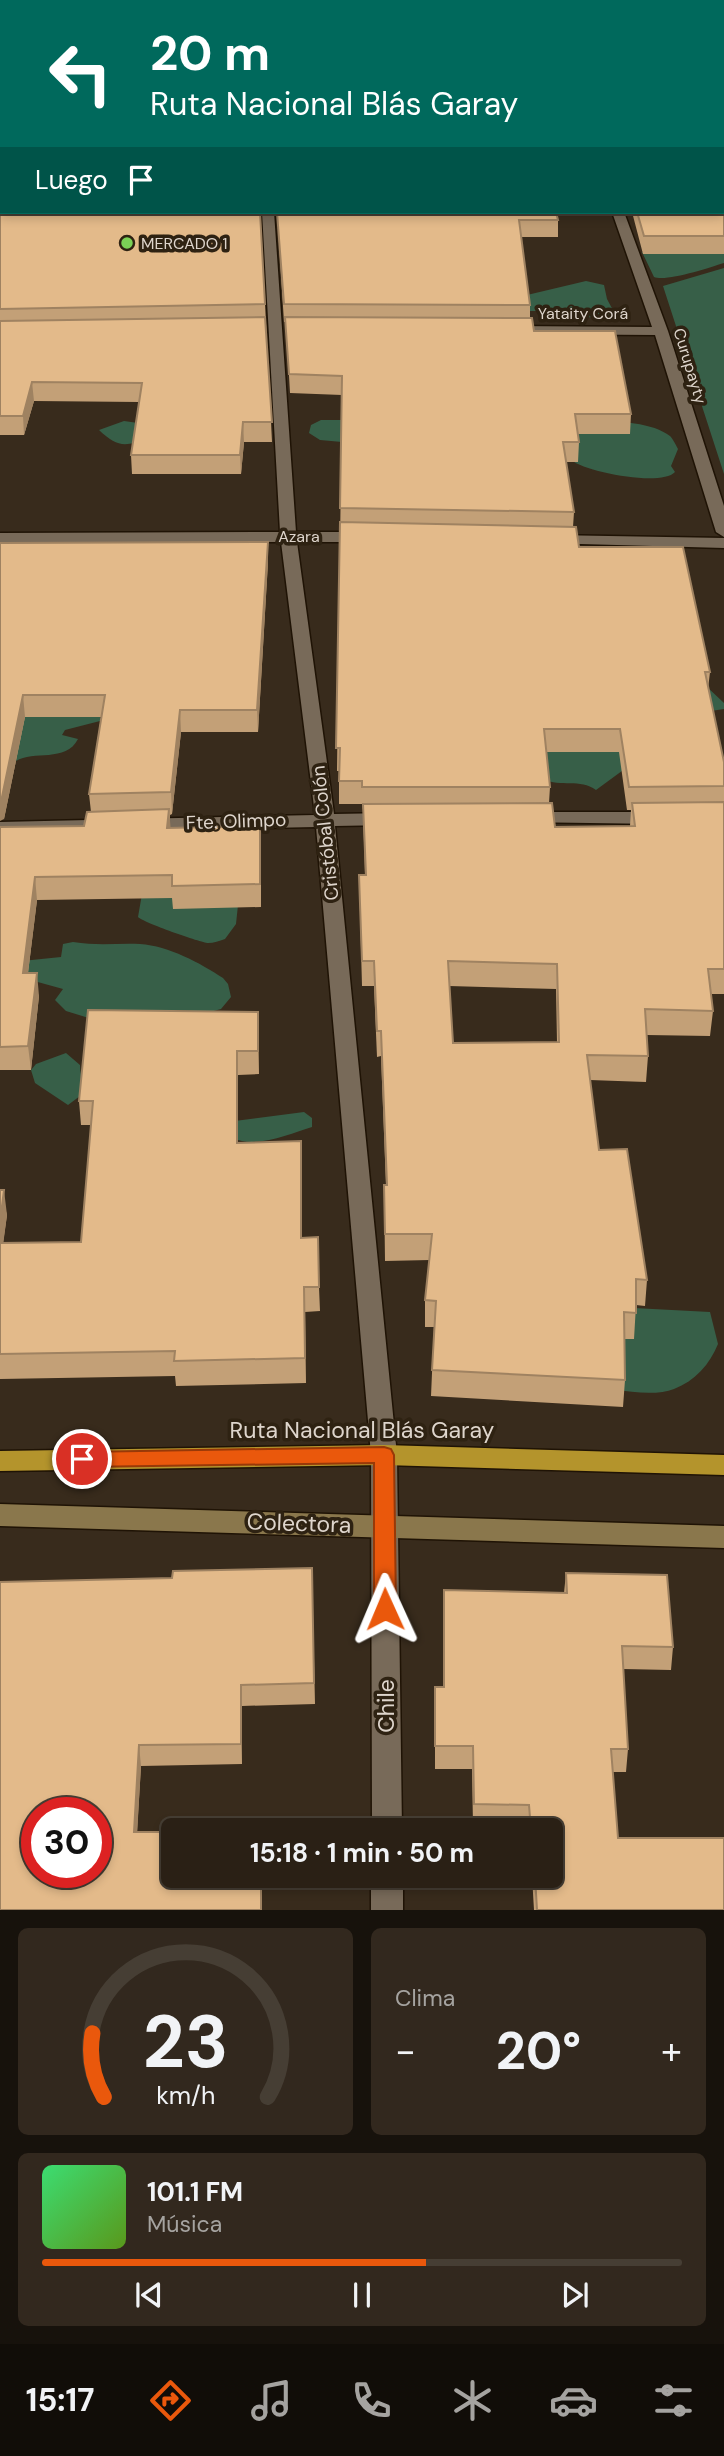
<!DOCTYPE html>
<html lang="es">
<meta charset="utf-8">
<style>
body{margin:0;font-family:"DM Sans",sans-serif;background:#32281e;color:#f1f3f6;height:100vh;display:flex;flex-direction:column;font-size:26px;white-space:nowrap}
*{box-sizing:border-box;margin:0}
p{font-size:23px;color:#a5a3a0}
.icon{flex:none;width:38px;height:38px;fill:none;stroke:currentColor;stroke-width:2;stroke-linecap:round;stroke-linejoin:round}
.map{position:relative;height:1910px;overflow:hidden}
.side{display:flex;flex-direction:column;gap:18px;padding:18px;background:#17120c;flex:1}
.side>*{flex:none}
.banner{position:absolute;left:0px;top:0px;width:724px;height:214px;box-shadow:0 4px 10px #0003,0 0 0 2px #463e34;background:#00695c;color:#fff;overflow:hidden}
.speed{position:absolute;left:21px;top:1797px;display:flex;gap:14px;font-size:35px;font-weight:700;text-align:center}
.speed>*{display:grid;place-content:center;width:91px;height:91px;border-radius:50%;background:#2a2015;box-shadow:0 4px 10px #0003,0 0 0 2px #463e34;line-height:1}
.speed .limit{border:10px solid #d22;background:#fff;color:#111}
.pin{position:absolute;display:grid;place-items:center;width:60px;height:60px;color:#fff;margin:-30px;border:4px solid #fff;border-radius:50%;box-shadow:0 2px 7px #0007}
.me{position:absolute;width:77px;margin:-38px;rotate:359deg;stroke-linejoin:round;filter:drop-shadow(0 0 5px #0008)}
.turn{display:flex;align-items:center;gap:24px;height:147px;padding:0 35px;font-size:32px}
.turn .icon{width:91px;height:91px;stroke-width:2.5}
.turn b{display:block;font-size:49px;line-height:60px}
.then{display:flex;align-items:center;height:66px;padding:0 35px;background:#0003;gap:14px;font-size:26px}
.big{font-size:52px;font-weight:700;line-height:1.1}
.side .widget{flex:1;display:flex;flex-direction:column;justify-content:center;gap:10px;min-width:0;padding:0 24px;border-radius:10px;background:#32281e}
.side .dial{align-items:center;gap:0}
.dial svg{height:182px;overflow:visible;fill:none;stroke:#463e34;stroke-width:7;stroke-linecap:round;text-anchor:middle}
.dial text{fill:#f1f3f6;stroke:none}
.song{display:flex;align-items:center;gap:21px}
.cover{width:84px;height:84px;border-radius:10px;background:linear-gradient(135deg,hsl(140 70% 55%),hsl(90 70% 35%))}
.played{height:7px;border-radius:4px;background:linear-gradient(90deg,#ea580c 60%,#463e34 60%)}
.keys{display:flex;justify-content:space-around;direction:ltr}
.heat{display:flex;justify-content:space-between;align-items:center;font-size:38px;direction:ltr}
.side .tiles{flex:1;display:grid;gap:18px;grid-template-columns:1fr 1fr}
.widget:last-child{grid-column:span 2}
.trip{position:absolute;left:161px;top:1818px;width:402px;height:70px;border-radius:10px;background:#2a2015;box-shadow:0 4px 10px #0003,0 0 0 2px #463e34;font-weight:700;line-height:70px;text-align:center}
.dock{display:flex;height:112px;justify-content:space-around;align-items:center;background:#110d08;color:#a5a3a0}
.dock .icon{width:49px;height:49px}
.dock .on{color:#ea580c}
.dock b{font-size:32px;color:#f1f3f6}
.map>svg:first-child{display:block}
.green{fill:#375f48}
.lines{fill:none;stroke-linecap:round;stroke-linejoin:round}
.street-casing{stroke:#1f1305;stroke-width:3}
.secondary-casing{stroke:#1f1305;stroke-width:3}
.highway-casing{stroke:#1f1305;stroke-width:3}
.street{fill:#786a59;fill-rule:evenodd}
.secondary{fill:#8a774c;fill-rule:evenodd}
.highway{fill:#b4942c;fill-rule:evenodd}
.wall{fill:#c3a077;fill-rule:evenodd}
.shaded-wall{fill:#9f8261}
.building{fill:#e3ba8a;stroke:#9f8261;stroke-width:2;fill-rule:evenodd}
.route{fill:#ea580c;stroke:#983908;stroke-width:2}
.poi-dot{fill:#7bd156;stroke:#2e2212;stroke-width:2.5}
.labels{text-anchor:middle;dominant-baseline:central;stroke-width:7;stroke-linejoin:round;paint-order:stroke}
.far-poi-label{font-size:16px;fill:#ded5cc;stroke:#2e2212;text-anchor:start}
.far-street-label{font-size:16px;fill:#ded5cc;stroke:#2e2212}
.street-label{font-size:19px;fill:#ded5cc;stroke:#2e2212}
.near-street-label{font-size:23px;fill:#ded5cc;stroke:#2e2212}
</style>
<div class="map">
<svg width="724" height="1910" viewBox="0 0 724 1910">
<rect width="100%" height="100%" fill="#382b1c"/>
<path class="green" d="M 724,248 L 724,263 C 708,268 666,282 654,277 L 642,252 Z
M 724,268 L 724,474 L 663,286 Z
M 586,281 L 604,285 L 607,299 L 615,314 L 576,319 L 545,311 L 524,311 L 527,295 Z
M 321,420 L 342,420 L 342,442 L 320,440 L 309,433 L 311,425 Z
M 124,421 L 138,423 L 147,437 C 126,448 117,447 99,430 Z
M 540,421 C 573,422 644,415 670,436 C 673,439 676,445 678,449 L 671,466 L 675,472 C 661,487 586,472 571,460 C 559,450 550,433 540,421 Z
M 705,685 L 724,703 L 724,709 L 711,711 L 626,754 L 626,768 L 596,790 C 580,778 561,788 543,779 L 536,751 Z
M 2,708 L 100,716 L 100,721 L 65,730 L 62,735 L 78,739 C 66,763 33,750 16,761 L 0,754 Z
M 142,894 L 238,905 L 236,924 L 225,939 C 219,941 214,943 208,943 C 202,943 142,922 138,917 Z
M 73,942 C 98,946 117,943 140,944 C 169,946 200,963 223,978 L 228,984 L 231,997 L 221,1009 L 210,1012 L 177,1010 L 105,1023 L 66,1011 L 55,1000 L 63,989 L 16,976 L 22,961 L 61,957 L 63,944 Z
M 66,1053 L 80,1065 C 80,1076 84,1082 84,1093 L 68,1105 L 35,1083 L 31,1070 L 36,1064 Z
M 304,1112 L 312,1118 L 312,1127 C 290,1134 255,1149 233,1138 L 227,1122 Z
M 634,1308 L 710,1312 L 718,1344 C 710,1364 695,1381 674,1389 C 636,1404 543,1371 503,1361 Z"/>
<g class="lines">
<defs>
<path id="street" d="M 262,212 L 274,212 L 296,532 L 368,532 L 376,537 L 368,542 L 297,542 L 334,814 L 390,813 L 400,819 L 390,825 L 335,826 L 397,1455 L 402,1830 L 372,1830 L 371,1455 L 316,827 L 0,834 L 0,822 L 315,815 L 281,542 L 0,543 L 0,533 L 280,532 Z
M 612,212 L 624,212 L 668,331 L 724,506 L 724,537 L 716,532 L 655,335 L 506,334 L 499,330 L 506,326 L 652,327 Z
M 551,535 L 724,538 L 724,548 L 545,543 L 545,537 Z
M 527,812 L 659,812 L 669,818 L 659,824 L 520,822 L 517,818 L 520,814 Z
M 371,1876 L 403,1876 L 403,1910 L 371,1910 Z"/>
<path id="secondary" d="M 0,1504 L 724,1526 L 724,1548 L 0,1526 Z"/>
<path id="highway" d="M 384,1445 L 724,1455 L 724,1475 L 384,1465 L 0,1471 L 0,1451 Z"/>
</defs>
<use href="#street" class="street-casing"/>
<use href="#secondary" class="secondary-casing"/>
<use href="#highway" class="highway-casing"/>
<use href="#street" class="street"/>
<use href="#secondary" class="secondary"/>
<use href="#highway" class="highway"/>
</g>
<path class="wall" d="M 0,0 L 724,0 L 724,254 L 643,254 L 632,212 L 723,212 L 723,2 L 2,2 L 2,212 L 265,304 L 272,442 L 244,442 L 241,474 L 132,474 L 131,455 L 139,402 L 34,401 L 24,435 L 0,435 Z
M 277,212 L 556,212 L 558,220 L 558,237 L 521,237 L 530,305 L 530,318 L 534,331 L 631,414 L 630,434 L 578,434 L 579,442 L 578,462 L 566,462 L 574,512 L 573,527 L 579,547 L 710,672 L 708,689 L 724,762 L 724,994 L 711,994 L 713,1011 L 710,1036 L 647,1035 L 648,1056 L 646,1082 L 590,1080 L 599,1150 L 647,1280 L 645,1306 L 636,1305 L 634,1339 L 624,1339 L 625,1380 L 623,1407 L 431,1396 L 434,1327 L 425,1327 L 425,1300 L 430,1260 L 385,1261 L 384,1185 L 386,1185 L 381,1056 L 377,1057 L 374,986 L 362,986 L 359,875 L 365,875 L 363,810 L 362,804 L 339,804 L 339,771 L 337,771 L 342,395 L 290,393 L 286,322 L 284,322 ZM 546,752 L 619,752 L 627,810 L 631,810 L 630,826 L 555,827 L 549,803 L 550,787 ZM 449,986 L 556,989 L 557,1042 L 453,1043 Z
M 268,542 L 268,562 L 258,732 L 181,732 L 172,814 L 170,815 L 170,827 L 261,849 L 261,907 L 173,909 L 172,898 L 37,900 L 28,973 L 39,996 L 31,1070 L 0,1070 L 0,827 L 84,826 L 91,812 L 89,794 L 101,717 L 25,717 L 4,819 L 0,543 Z
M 258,1012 L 259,1074 L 238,1075 L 238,1143 L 302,1238 L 319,1287 L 320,1311 L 305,1312 L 306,1383 L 176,1386 L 175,1376 L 0,1379 L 0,1190 L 7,1215 L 3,1243 L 81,1242 L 91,1125 L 81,1125 L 79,1101 Z
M 312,1568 L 315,1704 L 242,1706 L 242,1764 L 141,1766 L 137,1832 L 262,1876 L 262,1910 L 0,1910 L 172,1578 Z
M 566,1573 L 673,1647 L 671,1670 L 623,1669 L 628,1749 L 626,1772 L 613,1772 L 618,1838 L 724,1910 L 534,1910 L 532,1876 L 551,1876 L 551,1830 L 528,1830 L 528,1827 L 473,1826 L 472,1769 L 435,1769 L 435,1687 L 444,1687 L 444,1590 L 564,1593 Z"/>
<path class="shaded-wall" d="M 32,382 L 34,401 L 24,435 L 23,416 Z
M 243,422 L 244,442 L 241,474 L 240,455 Z
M 268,542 L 268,562 L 258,732 L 257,710 Z
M 23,695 L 25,717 L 4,819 L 0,821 L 0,798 Z
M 180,710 L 181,732 L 172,814 L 171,792 Z
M 169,809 L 171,832 L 167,828 Z
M 35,877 L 37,900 L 25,997 L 23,973 Z
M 37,973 L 39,996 L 31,1070 L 28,1046 Z
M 237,1051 L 238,1075 L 238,1167 L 237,1143 Z
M 4,1190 L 7,1215 L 0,1268 L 0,1222 Z
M 241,1685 L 242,1706 L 242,1764 L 241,1744 Z
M 139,1745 L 141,1766 L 136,1853 L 134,1832 Z"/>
<path class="building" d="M 0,0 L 724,0 L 724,38 L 723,39 L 723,2 L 2,2 L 2,40 L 0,40 Z
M 723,47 L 724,47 L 724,154 L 723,159 Z
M 0,49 L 2,49 L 2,165 L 0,160 Z
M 723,164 L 724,164 L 724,236 L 644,236 L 637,212 L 723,212 Z
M 0,171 L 2,171 L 2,212 L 260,212 L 265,304 L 0,309 Z
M 277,212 L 556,212 L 558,220 L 519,220 L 530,305 L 284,304 Z
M 265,317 L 272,422 L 243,422 L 240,455 L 131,455 L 142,383 L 32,382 L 23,416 L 0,416 L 0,321 Z
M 285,317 L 532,318 L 534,331 L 615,331 L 631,414 L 575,414 L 579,442 L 563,442 L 574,512 L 340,508 L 342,376 L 289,374 Z
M 340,522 L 576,527 L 579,547 L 683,547 L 710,672 L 705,672 L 724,762 L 724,786 L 629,787 L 620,729 L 544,729 L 550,787 L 362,787 L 362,781 L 339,781 L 340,748 L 336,748 Z
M 268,542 L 257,710 L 180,710 L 171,792 L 89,794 L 105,695 L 23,695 L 2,797 L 0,798 L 0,543 Z
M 724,802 L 724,969 L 708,969 L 713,1011 L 645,1009 L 648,1056 L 587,1055 L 599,1150 L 627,1149 L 647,1280 L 636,1279 L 636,1313 L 624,1312 L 625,1380 L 432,1370 L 436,1301 L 425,1300 L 432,1234 L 385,1234 L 384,1185 L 387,1185 L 381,1031 L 377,1031 L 374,961 L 362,961 L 359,875 L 366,875 L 363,804 L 552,803 L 555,827 L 635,826 L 632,803 ZM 448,961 L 557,964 L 559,1042 L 453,1043 Z
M 169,809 L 167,828 L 260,826 L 260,884 L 172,886 L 172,875 L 35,877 L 23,973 L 37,973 L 28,1046 L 0,1047 L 0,827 L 84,826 L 87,812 Z
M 88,1010 L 258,1012 L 258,1051 L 237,1051 L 237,1143 L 301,1141 L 301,1238 L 318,1237 L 319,1287 L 304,1287 L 305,1358 L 174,1361 L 175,1351 L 0,1354 L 0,1243 L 81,1242 L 93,1101 L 79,1101 Z
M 0,1190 L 4,1190 L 0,1222 Z
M 312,1568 L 314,1683 L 241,1685 L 241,1744 L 139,1745 L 134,1832 L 173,1832 L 173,1876 L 261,1876 L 261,1910 L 0,1910 L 0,1582 L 172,1578 L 173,1571 ZM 37,1813 L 96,1813 L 96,1872 L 37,1872 Z
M 566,1573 L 667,1575 L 673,1647 L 622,1646 L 628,1749 L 611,1749 L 618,1838 L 724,1838 L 724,1910 L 537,1910 L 535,1876 L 551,1876 L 551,1830 L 531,1830 L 529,1805 L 474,1804 L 473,1746 L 435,1746 L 435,1687 L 444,1687 L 444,1590 L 567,1593 Z"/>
<path class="route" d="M 384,1447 L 391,1449 L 394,1455 L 396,1609 L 393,1615 L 385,1617 L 378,1615 L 374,1609 L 374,1463 L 82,1467 L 75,1465 L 72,1459 L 75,1454 L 82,1452 Z"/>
<circle class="poi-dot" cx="127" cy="243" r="7"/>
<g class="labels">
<g class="far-poi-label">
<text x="141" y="243">MERCADO 1</text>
</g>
<g class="far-street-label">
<text x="583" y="313">Yataity Corá</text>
<text transform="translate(690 366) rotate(73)">Curupayty</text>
<text x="299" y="536">Azara</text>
</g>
<g class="street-label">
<text transform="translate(236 821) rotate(-2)">Fte. Olimpo</text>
<text transform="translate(325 833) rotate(-96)">Cristóbal Colón</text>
</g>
<g class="near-street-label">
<text x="362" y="1430">Ruta Nacional Blás Garay</text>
<text transform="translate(299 1523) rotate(2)">Colectora</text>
<text transform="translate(386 1706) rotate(-90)">Chile</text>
</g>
</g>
</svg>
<div class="speed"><div class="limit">30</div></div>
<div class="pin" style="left:82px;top:1459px;background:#d93025"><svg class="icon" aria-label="arrive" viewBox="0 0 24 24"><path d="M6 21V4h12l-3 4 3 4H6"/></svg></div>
<svg class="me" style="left:385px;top:1609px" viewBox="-20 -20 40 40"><path d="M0-17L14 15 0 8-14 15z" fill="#ea580c" stroke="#fff" stroke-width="4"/></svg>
<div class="trip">15:18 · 1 min · 50 m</div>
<div class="banner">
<div class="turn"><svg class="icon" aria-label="left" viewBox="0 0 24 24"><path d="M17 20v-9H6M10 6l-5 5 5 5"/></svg><div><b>20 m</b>Ruta Nacional Blás Garay</div></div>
<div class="then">Luego<svg class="icon" aria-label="arrive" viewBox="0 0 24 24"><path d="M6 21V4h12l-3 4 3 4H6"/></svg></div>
</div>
</div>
<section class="side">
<div class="tiles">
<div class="widget dial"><svg viewBox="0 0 100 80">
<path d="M14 69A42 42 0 1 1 86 69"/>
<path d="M14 69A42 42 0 0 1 9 41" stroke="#ea580c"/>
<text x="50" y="56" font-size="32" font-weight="700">23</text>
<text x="50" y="72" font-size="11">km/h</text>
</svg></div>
<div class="widget"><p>Clima</p>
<div class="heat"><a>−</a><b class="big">20°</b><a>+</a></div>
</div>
<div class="widget">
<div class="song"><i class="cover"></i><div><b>101.1 FM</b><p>Música</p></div></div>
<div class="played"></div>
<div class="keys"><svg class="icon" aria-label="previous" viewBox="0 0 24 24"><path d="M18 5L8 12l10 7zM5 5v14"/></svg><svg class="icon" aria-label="pause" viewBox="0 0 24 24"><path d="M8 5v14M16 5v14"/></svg><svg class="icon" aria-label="next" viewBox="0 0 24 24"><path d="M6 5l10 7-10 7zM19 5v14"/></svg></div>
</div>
</div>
</section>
<nav class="dock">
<b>15:17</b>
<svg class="icon on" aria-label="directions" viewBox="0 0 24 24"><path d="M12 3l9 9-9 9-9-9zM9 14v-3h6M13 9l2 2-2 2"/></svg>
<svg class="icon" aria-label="music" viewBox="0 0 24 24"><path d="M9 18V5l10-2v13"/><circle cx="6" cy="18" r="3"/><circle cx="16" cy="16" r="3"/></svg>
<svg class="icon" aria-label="phone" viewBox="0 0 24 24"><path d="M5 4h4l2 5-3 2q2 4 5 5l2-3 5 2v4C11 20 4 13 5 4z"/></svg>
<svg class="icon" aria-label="climate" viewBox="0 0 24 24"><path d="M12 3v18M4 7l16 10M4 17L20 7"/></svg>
<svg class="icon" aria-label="car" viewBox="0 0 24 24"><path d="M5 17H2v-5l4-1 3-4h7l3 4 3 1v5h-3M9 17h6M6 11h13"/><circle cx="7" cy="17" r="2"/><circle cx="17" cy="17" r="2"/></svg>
<svg class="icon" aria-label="filters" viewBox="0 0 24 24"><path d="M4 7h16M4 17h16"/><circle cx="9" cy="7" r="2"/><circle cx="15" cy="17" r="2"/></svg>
</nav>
